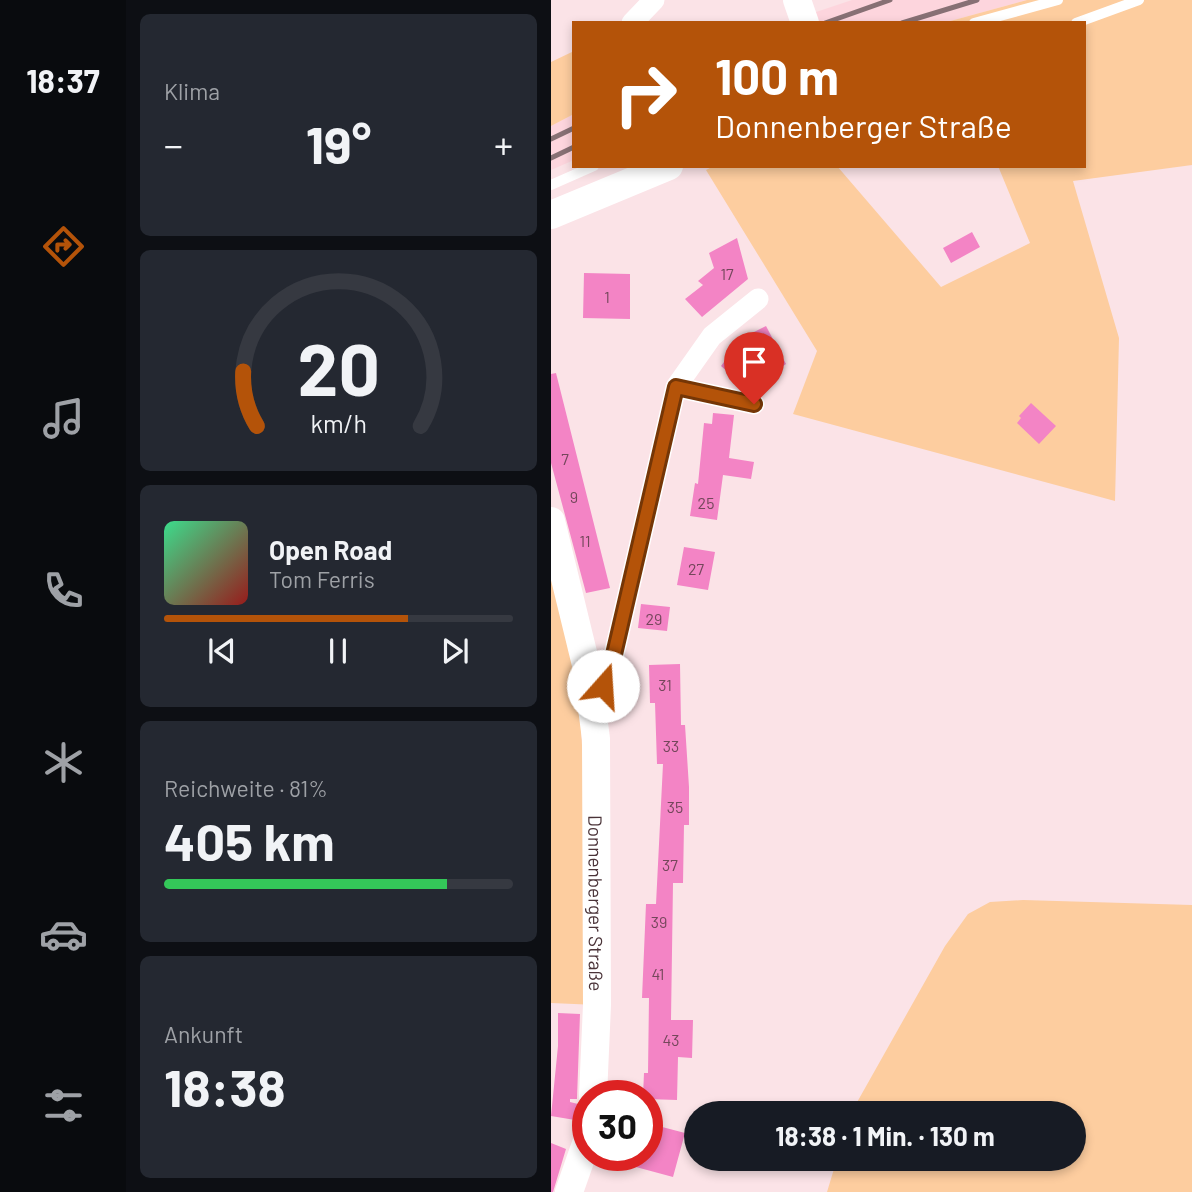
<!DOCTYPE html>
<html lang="de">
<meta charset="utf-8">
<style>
body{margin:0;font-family:Barlow,sans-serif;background:#242831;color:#f1f3f6;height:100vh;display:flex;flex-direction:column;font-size:26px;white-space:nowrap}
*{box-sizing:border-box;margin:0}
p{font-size:23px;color:#9ea1a6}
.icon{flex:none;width:38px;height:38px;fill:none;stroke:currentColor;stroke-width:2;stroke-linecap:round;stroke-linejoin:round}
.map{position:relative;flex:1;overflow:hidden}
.sheet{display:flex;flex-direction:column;gap:14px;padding:14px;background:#0d0f14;width:425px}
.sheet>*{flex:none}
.banner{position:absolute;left:21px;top:21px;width:514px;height:147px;border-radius:0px;box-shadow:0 4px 10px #0003;background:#b45309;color:#fff;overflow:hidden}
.speed{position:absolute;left:21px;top:1080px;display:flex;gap:14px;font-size:35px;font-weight:700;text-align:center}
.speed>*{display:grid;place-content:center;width:91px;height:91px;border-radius:50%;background:#171b24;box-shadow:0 4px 10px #0003;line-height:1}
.speed .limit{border:10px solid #d22;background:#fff;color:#111}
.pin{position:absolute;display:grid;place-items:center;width:60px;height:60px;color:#fff;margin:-72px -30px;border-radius:50% 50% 50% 0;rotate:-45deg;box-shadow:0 0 7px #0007}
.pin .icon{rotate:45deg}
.me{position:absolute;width:77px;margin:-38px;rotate:19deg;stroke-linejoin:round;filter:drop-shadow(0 0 5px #0008)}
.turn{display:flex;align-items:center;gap:24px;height:147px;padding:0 28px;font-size:32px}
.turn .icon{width:91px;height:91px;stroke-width:2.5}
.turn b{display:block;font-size:49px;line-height:60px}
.big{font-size:52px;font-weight:700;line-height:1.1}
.sheet .widget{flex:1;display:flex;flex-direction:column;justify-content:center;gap:10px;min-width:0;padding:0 24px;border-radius:10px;background:#242831}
.sheet .dial{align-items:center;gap:0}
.dial svg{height:182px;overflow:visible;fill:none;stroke:#363941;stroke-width:7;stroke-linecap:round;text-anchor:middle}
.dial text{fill:#f1f3f6;stroke:none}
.song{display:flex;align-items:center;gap:21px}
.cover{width:84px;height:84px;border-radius:10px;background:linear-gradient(135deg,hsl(150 70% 55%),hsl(0 70% 35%))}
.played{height:7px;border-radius:4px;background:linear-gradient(90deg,#b45309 70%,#363941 70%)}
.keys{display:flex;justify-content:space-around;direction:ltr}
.heat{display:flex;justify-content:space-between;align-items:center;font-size:38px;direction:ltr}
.charge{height:10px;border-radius:5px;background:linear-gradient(90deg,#34c759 81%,#363941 0)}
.trip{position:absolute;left:133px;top:1101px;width:402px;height:70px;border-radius:35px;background:#171b24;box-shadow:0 4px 10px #0003;font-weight:700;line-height:70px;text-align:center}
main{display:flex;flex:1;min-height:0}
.dock{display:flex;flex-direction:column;width:126px;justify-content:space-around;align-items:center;background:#090b0e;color:#9ea1a6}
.dock .icon{width:49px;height:49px}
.dock .selected{color:#b45309}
.dock b{font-size:32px;color:#f1f3f6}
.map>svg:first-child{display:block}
.built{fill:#fdd5dd}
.green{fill:#fdcd9f}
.building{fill:#f384c5}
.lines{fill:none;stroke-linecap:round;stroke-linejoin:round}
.lane{stroke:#fff;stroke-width:10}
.street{stroke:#fff;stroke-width:21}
.secondary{stroke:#fff;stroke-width:28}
.rail{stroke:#877074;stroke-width:5}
.route-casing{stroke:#753606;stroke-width:18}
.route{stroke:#b45309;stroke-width:12}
.labels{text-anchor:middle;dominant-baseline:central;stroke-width:5;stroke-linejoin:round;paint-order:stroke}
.number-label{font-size:16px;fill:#74475b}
.street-label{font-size:19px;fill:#4a3338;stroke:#fff}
</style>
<main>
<nav class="dock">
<b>18:37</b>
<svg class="icon selected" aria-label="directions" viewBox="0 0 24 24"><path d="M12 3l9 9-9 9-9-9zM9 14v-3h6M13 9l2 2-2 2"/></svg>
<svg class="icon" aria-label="music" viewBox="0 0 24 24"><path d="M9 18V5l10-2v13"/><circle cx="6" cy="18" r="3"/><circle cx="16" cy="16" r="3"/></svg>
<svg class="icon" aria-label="phone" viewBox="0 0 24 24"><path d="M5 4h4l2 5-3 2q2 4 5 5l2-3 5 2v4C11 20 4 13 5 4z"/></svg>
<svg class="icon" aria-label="climate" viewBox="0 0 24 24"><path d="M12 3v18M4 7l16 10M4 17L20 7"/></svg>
<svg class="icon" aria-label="car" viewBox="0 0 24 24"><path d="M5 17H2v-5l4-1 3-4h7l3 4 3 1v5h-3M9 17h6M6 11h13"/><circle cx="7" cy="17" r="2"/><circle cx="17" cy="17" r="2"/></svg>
<svg class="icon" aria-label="filters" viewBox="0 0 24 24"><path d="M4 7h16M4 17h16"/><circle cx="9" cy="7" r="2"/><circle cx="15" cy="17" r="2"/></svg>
</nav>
<section class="sheet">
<div class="widget"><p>Klima</p>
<div class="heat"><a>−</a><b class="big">19°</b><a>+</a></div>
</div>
<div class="widget dial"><svg viewBox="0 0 100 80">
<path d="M14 69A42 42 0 1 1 86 69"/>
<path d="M14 69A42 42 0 0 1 8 45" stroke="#b45309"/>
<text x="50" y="56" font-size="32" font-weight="700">20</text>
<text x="50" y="72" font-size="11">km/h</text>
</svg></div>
<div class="widget">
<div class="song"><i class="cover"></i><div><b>Open Road</b><p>Tom Ferris</p></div></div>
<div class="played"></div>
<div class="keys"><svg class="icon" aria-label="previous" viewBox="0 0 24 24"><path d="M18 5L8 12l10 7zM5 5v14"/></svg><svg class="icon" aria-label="pause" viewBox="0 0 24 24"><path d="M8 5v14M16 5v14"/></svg><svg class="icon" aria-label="next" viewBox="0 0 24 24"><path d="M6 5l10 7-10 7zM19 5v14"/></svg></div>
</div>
<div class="widget"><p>Reichweite · 81%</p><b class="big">405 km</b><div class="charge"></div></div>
<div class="widget"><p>Ankunft</p><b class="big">18:38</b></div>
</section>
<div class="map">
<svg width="641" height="1192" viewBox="0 0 641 1192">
<rect width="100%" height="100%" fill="#fbe3e7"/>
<path class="built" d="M 301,0 L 476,0 L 392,23 L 232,23 Z
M 23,114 L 23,160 L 0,170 L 0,126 Z"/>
<path class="green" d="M 476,0 L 641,0 L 641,165 L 522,181 L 568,338 L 564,501 L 242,414 L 266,351 L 155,170 L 163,166 L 286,166 L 390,287 L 479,243 L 447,166 L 534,166 L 534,23 L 392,23 Z
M 23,51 L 23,114 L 0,126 L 0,62 Z
M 0,557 L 27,676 L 46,1005 L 0,1003 Z
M 472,900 L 641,905 L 641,1192 L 276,1192 L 286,1159 L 523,1158 L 523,1113 L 300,1113 L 394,946 L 417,914 L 439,902 Z"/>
<path class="building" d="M 421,232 L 429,247 L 400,263 L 392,248 Z
M 186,238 L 197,279 L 151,317 L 134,299 L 152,285 L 147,281 L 163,268 L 158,253 Z
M 33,273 L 79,274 L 79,319 L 32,318 Z
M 215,326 L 235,364 L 216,377 L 211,367 L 193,386 L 170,366 L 191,338 Z
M 5,373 L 59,588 L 35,593 L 0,463 L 0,374 Z
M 480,403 L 505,426 L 488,444 L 466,423 L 470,418 L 468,416 Z
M 162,413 L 183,415 L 178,458 L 203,462 L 200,479 L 172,475 L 166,520 L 139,516 L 144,483 L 147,484 L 153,423 L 161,424 Z
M 133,547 L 164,552 L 157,590 L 126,585 Z
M 90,604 L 119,607 L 116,631 L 87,628 Z
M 129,664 L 130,725 L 134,725 L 138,787 L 138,825 L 133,825 L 132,883 L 122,883 L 120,1020 L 142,1020 L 141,1058 L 127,1057 L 126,1100 L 96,1099 L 96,1096 L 92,1096 L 93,1073 L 97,1073 L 98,998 L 91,998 L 95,904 L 105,904 L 112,764 L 106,764 L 104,703 L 99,703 L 98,665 Z
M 7,1013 L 29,1014 L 26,1099 L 19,1099 L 19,1102 L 27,1104 L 24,1120 L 0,1116 L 7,1046 Z
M 96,1123 L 134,1133 L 122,1177 L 59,1160 L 60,1155 L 96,1155 Z
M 0,1143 L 15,1149 L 2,1192 L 0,1192 Z"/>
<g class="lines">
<path class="lane" d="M 423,23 L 507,0
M 525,23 L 588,0
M 0,185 L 43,166"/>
<path class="street" d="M 81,23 L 103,0
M 125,387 L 161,336 L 207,299
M 42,710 L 61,663 L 125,387 L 203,404"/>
<g class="secondary">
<path d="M 246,0 L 254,23"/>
<path d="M 0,215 L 118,166"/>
<path id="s1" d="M 0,521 L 36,669 L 45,739 L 46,1005 L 42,1096"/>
<path d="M 18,1192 L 37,1138"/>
</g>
<path class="rail" d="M 274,23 L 339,0
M 351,23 L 426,0
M 0,139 L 23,128
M 0,158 L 23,147"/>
</g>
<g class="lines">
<defs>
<path id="route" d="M 52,686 L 61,663 L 125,387 L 203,404"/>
</defs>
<use href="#route" class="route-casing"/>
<use href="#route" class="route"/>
</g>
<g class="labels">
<g class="number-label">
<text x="176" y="273">17</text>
<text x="56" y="296">1</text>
<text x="14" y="458">7</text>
<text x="23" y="496">9</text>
<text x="155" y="502">25</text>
<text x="34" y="540">11</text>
<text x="145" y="568">27</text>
<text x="103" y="618">29</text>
<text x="114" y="684">31</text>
<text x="120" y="745">33</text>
<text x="124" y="806">35</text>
<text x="119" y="864">37</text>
<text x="108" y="921">39</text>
<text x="107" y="973">41</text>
<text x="120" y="1039">43</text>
</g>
<g class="street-label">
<text stroke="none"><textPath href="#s1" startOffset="387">Donnenberger Straße</textPath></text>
</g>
</g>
</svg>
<div class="speed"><div class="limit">30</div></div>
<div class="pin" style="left:203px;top:404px;background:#d93025"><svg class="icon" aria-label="arrive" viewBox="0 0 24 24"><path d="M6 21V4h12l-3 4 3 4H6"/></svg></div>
<svg class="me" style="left:52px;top:686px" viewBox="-20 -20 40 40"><circle r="19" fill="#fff"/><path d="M0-13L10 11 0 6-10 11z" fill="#b45309"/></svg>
<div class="trip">18:38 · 1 Min. · 130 m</div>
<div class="banner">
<div class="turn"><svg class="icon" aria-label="right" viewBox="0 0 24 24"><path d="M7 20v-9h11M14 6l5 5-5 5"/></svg><div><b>100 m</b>Donnenberger Straße</div></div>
</div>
</div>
</main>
